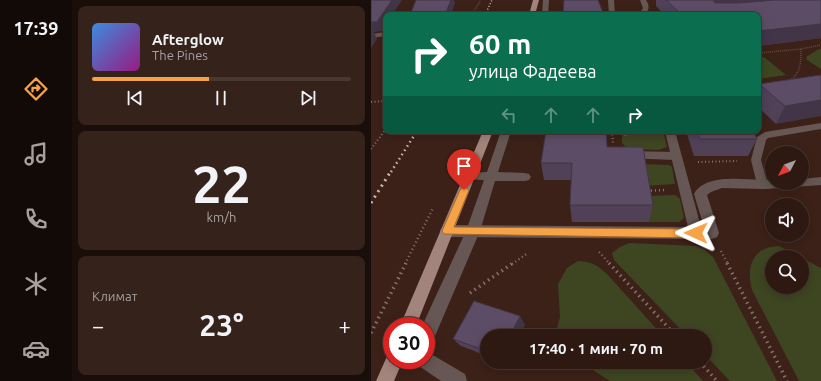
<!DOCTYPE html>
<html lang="ru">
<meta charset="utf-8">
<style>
body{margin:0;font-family:Ubuntu,sans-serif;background:#35221b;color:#f1f3f6;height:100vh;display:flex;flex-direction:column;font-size:15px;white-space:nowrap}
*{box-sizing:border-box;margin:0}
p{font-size:13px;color:#a7a09f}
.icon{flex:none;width:22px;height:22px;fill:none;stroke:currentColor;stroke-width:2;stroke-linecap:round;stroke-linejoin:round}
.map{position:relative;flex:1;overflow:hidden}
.panel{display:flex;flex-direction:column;gap:6px;padding:6px;background:#190e0a;width:299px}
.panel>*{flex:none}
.guide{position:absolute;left:12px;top:12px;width:378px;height:122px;border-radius:8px;box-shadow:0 2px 10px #0003,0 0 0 1px #483832;background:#0b6e4f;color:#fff;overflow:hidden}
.needle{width:26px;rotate:229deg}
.controls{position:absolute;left:394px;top:146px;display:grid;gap:8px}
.controls a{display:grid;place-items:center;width:44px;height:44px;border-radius:50%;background:#2d1912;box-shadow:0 2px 10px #0003,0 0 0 1px #483832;font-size:20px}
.speed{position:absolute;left:12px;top:317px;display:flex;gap:8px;font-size:20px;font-weight:700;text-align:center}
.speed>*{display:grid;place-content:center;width:52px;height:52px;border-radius:50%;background:#2d1912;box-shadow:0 2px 10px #0003,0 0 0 1px #483832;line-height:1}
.speed .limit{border:6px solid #d22;background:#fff;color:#111}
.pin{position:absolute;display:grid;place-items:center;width:34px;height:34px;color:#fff;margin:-41px -17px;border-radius:50% 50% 50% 0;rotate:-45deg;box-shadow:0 0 4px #0007}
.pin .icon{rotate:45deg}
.me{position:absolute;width:44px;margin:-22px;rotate:271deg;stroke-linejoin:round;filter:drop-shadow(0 0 3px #0008)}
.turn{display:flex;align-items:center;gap:14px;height:84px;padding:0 20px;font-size:18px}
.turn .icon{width:52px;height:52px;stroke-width:2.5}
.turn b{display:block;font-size:28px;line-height:34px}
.lanes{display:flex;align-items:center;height:38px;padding:0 20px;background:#0003;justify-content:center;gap:20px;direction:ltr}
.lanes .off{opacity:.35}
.big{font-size:30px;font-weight:700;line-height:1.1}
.panel .tile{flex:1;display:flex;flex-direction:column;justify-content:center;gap:6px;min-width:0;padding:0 14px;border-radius:8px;background:#35221b}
.panel .dial{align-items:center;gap:0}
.dial b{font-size:52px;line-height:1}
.song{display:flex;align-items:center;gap:12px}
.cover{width:48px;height:48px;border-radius:6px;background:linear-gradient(135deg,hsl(210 70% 55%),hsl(310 70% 35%))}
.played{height:4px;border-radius:2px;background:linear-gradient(90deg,#f6a247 45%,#483832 45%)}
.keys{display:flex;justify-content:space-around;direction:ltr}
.heat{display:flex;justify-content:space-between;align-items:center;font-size:22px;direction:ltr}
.trip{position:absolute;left:109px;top:329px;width:232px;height:40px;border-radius:20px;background:#2d1912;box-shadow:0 2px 10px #0003,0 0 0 1px #483832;font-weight:700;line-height:40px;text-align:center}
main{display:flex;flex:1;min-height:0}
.dock{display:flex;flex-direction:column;width:72px;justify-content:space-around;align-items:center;background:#120a07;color:#a7a09f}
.dock .icon{width:28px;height:28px}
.dock .selected{color:#f6a247}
.dock b{font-size:18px;color:#f1f3f6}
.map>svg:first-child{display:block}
.green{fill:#3e4521}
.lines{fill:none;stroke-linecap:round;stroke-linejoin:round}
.path-far3{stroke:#89716a;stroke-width:1.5;stroke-dasharray:0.5 1.5;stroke-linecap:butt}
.path-far2{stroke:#89716a;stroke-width:2;stroke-dasharray:1 2.5;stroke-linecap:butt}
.path-far1{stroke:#89716a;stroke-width:2.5;stroke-dasharray:1 3;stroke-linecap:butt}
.path{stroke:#89716a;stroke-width:3.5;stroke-dasharray:1.5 4;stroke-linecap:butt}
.lane{fill:#665754;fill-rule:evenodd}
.street{fill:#665754;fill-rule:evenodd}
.primary{fill:#a2847d;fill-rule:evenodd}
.rail-far2{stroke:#ccb7b1;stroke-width:1.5;stroke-dasharray:1 2;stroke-linecap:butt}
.rail-far1{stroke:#ccb7b1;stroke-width:2.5;stroke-dasharray:1.5 3.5;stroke-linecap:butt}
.rail{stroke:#ccb7b1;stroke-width:3;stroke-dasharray:2 4.5;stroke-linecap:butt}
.wall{fill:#504157}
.shaded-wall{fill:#413547}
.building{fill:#5d4c65;stroke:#413547}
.route{fill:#f6a247;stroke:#a0692e}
</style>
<main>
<nav class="dock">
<b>17:39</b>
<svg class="icon selected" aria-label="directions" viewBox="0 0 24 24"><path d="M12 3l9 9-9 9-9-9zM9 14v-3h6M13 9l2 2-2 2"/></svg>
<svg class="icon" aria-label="music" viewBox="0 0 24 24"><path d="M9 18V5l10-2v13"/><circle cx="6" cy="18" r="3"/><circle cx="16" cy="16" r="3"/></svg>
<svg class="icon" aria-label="phone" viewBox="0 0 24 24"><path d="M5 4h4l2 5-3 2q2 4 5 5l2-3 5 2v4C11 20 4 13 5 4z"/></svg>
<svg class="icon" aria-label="climate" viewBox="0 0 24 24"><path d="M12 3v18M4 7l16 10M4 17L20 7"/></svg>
<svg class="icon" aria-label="car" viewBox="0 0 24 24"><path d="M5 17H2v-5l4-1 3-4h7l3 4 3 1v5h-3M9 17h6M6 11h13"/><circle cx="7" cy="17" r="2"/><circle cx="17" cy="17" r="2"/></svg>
</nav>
<section class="panel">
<div class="tile">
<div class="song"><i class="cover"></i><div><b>Afterglow</b><p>The Pines</p></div></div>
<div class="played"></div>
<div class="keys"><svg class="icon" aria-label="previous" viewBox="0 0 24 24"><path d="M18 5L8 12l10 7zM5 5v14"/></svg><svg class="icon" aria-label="pause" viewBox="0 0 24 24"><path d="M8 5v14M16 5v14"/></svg><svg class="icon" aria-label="next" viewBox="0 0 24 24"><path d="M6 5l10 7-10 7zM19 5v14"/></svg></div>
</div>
<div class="tile dial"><b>22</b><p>km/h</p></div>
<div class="tile"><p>Климат</p>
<div class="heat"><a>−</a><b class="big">23°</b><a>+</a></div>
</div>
</section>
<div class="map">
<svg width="450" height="381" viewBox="0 0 450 381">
<rect width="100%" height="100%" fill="#3c2118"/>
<path class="green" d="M 448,49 L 450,49 L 450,69 L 436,60 L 435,57 Z
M 393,57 L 415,75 L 387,79 L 387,58 Z
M 251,131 L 292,131 L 296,147 L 287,150 L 257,149 L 251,143 Z
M 269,164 L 298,165 L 301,167 L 304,184 L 273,186 Z
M 304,195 L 309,199 L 313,218 L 308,222 L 278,222 L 274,196 Z
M 258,243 L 325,246 L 334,250 L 342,257 L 406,381 L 359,381 L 334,355 L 334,336 L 316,336 L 243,260 L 241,253 L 249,247 Z
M 408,246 L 429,257 L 401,257 L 401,287 L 431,287 L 431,258 L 450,268 L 450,381 L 428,381 L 381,290 C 375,267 381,247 408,246 Z
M 207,261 C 220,261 227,266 236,274 L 292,336 L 184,336 L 189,317 L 187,284 L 196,268 Z
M 209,362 L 315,362 L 332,381 L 239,381 Z"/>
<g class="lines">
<path class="path-far3" d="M 100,15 L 110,0
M 387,53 L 430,49 L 450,45
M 419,80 C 430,73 430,61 430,49"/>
<path class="path-far2" d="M 0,102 L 15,101
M 241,131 L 242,144
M 244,131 L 256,136
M 0,149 L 15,129
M 327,162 L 366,161"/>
<path class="path-far1" d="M 276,191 L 293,190
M 350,251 L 357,264
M 228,252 L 239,264
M 34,264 L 62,208
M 141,264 L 157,253"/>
<path class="path" d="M 238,263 L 305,336
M 356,263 L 416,381
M 99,293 L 142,263
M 0,333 L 35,263
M 329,362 L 346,381"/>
<path class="lane" d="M 172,0 L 178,0 L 177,15 L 171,15 Z
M 237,0 L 243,0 L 244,15 L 238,15 Z
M 15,32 L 15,36 L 0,38 L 0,34 Z
M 450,123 L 450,129 L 397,138 L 395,140 L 390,160 L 397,185 L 395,188 L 391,189 L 387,188 L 380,160 L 386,137 L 394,132 Z
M 130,131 L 140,131 L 127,172 L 154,173 L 158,174 L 160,177 L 158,180 L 154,181 L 124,181 L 109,231 L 61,343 L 55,346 L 55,326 L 51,326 L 95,231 L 113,180 L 95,179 L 93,176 L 95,173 L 116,172 Z
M 256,151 L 305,152 L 309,153 L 310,156 L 309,159 L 305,160 L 252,158 L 251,155 L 252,152 Z
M 55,351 L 94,374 L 96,381 L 70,381 L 48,366 L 45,360 L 55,360 Z"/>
<path class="street" d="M 269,0 L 275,0 C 279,6 278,10 274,15 L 268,15 L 272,8 Z
M 294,131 L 304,131 L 330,227 L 333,227 L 323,194 C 335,171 380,181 401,180 L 401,183 L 431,183 L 431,179 L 450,177 L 450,185 L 395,189 L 351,188 L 340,192 L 336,195 L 348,233 L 346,237 L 341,239 L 76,237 L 71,235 L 69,231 L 71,227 L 76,225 L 317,227 Z"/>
<path class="primary" d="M 162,0 L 168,0 L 164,15 L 158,15 Z
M 112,131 L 122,131 L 45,326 L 29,326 Z
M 21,352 L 21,360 L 32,360 L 23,381 L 5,381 L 17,354 Z"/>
<path class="rail-far2" d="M 114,15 L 121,0"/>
<path class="rail-far1" d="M 20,172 L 46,131"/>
<path class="rail" d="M 0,203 L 20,171"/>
</g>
<path class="wall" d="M 285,0 L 450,0 L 450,38 L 387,46 L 387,15 L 294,15 L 285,6 Z
M 450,75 L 405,124 L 387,107 L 387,85 L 388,84 Z
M 315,131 L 382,131 L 386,139 L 377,156 L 323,156 Z
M 236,147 L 282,205 L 278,222 L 201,222 L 199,205 L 200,180 L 173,180 L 170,163 Z
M 154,325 L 116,336 L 116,356 L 90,346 L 82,339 Z"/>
<path class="shaded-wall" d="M 21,0 L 31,0 L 21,15 L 15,15 L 15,24 L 11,31 L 3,32 L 6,39 L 0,48 L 0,22 Z
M 80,0 L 83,0 L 84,3 L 80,15 L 74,15 Z
M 343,0 L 430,0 L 343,12 L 342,1 Z
M 450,24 L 450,38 L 387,46 L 387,31 Z
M 450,100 L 450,116 L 405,124 L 414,106 Z
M 149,316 L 154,325 L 148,336 L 139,336 Z"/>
<path class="building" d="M 0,0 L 21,0 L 6,22 L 0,22 Z
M 45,0 L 80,0 L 74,15 L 39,15 Z
M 193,0 L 227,0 L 233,15 L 192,14 Z
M 295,0 L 343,0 L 342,1 L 344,3 L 368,3 L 404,0 L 450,0 L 450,24 L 387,31 L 387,15 L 311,15 Z
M 450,75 L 450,100 L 414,106 L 388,84 Z
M 175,131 L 235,131 L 236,147 L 272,147 L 282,205 L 199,205 L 201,163 L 170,163 Z
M 326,131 L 382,131 L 386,139 L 329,139 Z
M 103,301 L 149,316 L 139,336 L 116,336 L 116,351 L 82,339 Z"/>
<path class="route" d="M 93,186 L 98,190 L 83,227 L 325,229 L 329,230 L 330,233 L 329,236 L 325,238 L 73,234 L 71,231 L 89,190 Z"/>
</svg>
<div class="controls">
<a><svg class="needle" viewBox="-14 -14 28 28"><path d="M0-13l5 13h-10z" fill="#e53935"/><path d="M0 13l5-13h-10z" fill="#a7a09f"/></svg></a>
<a><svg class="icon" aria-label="sound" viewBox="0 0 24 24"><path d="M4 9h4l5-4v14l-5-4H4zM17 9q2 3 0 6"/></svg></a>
<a><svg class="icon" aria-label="search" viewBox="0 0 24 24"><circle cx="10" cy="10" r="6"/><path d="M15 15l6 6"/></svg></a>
</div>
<div class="speed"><div class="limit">30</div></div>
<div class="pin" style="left:93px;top:190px;background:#d93025"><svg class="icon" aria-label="arrive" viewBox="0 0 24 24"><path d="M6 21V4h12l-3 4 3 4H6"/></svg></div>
<svg class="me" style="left:325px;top:233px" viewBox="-20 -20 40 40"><path d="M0-17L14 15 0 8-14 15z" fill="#f6a247" stroke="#fff" stroke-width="4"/></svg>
<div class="trip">17:40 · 1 мин · 70 m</div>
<div class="guide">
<div class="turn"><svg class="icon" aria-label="right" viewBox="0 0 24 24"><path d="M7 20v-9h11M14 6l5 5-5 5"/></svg><div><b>60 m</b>улица Фадеева</div></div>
<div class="lanes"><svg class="icon off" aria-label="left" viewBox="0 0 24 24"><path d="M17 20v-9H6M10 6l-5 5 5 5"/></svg><svg class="icon off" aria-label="ahead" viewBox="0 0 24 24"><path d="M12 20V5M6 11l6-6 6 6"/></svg><svg class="icon off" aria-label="ahead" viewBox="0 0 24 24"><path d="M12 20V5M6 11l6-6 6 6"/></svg><svg class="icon" aria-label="right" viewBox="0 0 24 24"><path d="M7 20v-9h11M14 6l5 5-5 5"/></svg></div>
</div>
</div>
</main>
